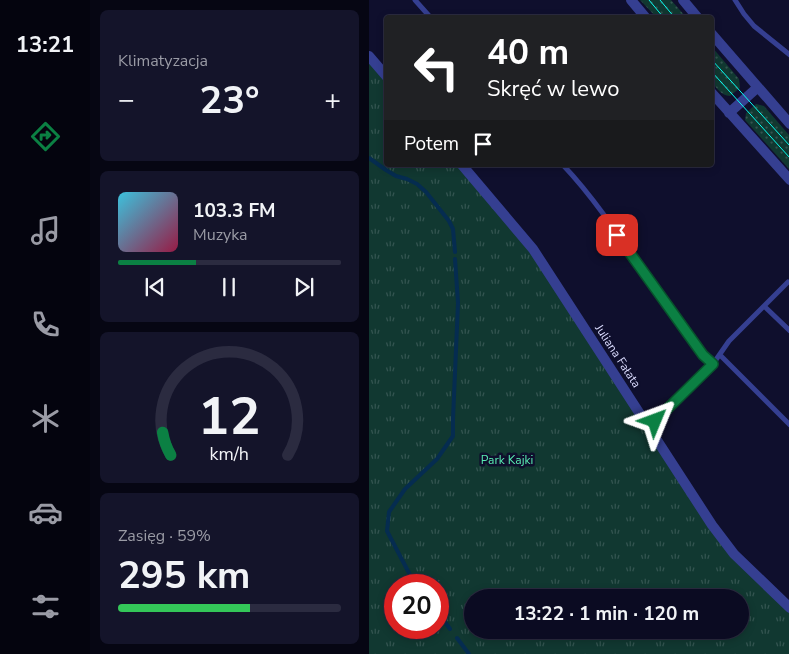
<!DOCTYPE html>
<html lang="pl">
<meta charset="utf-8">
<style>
body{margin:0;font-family:"Nunito Sans",sans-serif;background:#14142a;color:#f1f3f6;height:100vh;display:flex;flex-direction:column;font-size:19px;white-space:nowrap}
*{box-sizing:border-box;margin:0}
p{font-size:16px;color:#9a9ba5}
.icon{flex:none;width:28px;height:28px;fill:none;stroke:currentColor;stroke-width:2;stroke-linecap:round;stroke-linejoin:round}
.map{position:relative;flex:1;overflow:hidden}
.sheet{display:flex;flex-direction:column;gap:10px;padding:10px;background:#060613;width:279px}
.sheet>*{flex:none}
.hud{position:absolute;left:15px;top:15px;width:330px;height:152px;border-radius:5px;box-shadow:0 2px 8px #0003,0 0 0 1px #2b2b40;background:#202124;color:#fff;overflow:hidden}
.speed{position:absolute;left:15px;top:574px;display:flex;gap:10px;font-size:25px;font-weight:700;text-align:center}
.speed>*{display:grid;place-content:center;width:65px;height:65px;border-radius:50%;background:#0b0b22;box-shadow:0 2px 8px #0003,0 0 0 1px #2b2b40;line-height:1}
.speed .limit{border:8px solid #d22;background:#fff;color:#111}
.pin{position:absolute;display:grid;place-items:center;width:42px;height:42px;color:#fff;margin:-21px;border-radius:10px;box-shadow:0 2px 8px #0006}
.me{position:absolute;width:55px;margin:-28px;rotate:46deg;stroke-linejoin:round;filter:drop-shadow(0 0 4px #0008)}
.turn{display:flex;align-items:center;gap:18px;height:105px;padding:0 20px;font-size:22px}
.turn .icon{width:65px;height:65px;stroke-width:2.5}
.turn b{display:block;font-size:35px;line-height:42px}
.then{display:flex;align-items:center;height:48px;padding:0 20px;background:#0003;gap:10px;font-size:19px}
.big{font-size:38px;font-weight:700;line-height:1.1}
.sheet .widget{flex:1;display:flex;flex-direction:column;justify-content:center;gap:8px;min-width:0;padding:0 18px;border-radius:8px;background:#14142a}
.sheet .dial{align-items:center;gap:0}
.dial svg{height:130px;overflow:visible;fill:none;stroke:#2b2b40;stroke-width:7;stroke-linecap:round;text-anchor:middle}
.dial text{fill:#f1f3f6;stroke:none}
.song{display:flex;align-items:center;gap:15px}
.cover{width:60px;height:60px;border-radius:8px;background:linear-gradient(135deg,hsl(190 70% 55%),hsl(340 70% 35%))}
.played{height:5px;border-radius:2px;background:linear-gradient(90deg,#0b8043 35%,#2b2b40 35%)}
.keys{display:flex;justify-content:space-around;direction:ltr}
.heat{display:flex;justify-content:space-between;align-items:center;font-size:28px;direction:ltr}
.charge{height:8px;border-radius:4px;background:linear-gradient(90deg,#34c759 59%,#2b2b40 0)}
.trip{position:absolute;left:95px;top:589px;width:285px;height:50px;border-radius:25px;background:#0b0b22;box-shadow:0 2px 8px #0003,0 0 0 1px #2b2b40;font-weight:700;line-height:50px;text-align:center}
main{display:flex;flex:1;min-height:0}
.dock{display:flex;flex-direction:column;width:90px;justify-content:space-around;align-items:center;background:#04040e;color:#9a9ba5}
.dock .icon{width:35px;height:35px}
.dock .current{color:#0b8043}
.dock b{font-size:22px;color:#f1f3f6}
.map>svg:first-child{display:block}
.grass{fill:url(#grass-dots)}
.park{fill:url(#park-tufts);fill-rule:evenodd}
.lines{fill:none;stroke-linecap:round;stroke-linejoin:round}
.stream{stroke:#052c50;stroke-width:4}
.service{stroke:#353f91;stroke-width:5}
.minor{stroke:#353f91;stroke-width:10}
.tertiary{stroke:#353f91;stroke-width:10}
.tram{stroke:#07fff2;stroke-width:1}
.route-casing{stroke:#07532c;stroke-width:12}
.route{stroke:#0b8043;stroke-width:9}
.labels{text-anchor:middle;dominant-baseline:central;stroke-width:5;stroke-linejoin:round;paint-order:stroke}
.street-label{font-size:12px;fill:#dbdcff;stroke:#0f0f2d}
.park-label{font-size:12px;fill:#59edb2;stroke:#0f0f2d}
</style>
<main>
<nav class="dock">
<b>13:21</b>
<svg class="icon current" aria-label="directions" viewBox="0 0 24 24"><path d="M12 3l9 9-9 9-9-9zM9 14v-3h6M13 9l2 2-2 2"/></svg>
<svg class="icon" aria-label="music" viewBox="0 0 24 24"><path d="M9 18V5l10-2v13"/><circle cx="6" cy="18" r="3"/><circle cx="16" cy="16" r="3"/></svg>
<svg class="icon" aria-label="phone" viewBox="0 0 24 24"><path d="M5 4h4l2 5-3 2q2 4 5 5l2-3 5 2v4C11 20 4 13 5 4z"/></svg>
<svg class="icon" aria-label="climate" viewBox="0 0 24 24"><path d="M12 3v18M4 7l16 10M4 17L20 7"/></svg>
<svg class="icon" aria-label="car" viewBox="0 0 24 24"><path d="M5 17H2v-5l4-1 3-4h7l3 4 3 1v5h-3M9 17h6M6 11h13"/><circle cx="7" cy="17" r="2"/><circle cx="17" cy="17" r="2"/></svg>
<svg class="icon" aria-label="filters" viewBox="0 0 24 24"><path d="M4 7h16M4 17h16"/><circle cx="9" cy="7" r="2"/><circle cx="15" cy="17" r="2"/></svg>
</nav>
<section class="sheet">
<div class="widget"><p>Klimatyzacja</p>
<div class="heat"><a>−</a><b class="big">23°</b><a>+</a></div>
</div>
<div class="widget">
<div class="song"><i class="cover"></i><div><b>103.3 FM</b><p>Muzyka</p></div></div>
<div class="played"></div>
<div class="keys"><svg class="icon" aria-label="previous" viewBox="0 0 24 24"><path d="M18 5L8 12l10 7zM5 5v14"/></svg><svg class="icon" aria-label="pause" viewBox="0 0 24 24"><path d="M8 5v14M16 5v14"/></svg><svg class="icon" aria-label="next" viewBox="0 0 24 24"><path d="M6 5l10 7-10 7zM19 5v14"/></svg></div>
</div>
<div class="widget dial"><svg viewBox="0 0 100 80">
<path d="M14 69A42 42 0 1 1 86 69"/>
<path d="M14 69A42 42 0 0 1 9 55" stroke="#0b8043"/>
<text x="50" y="56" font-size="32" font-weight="700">12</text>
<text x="50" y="72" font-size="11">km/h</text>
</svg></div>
<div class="widget"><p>Zasięg · 59%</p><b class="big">295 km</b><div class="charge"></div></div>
</section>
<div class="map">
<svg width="421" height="654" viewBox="0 0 421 654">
<defs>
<pattern id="grass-dots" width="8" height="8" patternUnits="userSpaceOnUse" patternTransform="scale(1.25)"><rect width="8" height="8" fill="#113831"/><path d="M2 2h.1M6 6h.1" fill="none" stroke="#335450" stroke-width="1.8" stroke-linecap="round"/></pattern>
<pattern id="park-tufts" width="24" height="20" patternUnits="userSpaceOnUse" patternTransform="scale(1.25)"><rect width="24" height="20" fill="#113831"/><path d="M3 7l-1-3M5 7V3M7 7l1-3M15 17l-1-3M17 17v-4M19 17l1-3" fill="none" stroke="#335450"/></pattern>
</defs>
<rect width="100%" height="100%" fill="#0f0f2d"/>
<path class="grass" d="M 271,0 L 302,0 L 317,17 L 287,17 Z
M 343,47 L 370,79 L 371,88 L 361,96 C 352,95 348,89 343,82 Z
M 387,104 L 395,106 L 420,135 L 420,169 L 376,120 L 377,113 Z"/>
<path class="park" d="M 0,56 L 17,77 L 18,165 L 93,165 L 153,235 L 343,525 L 420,608 L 420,654 L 0,654 ZM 26,585 L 69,585 L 69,628 L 26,628 ZM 104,598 L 371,598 L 371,630 L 104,630 Z"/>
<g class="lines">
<path class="stream" d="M 0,158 L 17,170 L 27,176 L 38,179 L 48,184 L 57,192 L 80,221 L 84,229 L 86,252
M 48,585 L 40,573 L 18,531 L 20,512 L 36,489 L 68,459 L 84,436 L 84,419 L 89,303 L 86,259
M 69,612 L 81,629
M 88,638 L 100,654"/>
<path class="service" d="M 46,0 L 62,18
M 366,0 L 375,14 L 385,26 L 421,55
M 194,165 C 232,205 262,255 294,301 C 310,323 324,347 344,364
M 395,306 L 421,331
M 351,355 L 421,425
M 280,426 L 344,364 L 360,341 L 419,282"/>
<path class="minor" d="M 0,56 L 18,77
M 93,165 L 164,249 L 343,525 L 365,554 L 421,608"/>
<path class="tertiary" d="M 262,0 L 277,18
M 314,0 L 329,18
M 342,33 L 421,124
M 342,92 L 421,180
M 360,113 L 389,87"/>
<path class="tram" d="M 280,0 L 295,18
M 291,0 L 306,18
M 342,59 L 421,146
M 342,71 L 421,158"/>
</g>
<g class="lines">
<defs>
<path id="route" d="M 248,235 L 334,355 L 344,364 L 286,421"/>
</defs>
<use href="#route" class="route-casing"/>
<use href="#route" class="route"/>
</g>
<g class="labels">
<g class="street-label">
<text transform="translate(249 356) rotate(57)">Juliana Fałata</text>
</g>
<g class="park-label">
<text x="138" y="460">Park Kajki</text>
</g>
</g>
</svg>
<div class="speed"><div class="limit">20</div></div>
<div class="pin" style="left:248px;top:235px;background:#d93025"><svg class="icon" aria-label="arrive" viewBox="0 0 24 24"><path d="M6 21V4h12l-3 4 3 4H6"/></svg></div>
<svg class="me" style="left:286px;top:421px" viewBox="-20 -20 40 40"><path d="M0-17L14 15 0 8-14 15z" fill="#0b8043" stroke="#fff" stroke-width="4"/></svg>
<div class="trip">13:22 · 1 min · 120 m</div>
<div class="hud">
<div class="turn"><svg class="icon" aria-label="left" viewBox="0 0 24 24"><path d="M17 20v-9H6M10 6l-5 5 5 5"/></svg><div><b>40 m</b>Skręć w lewo</div></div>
<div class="then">Potem<svg class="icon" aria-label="arrive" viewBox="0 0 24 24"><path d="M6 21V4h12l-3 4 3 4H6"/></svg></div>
</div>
</div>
</main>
